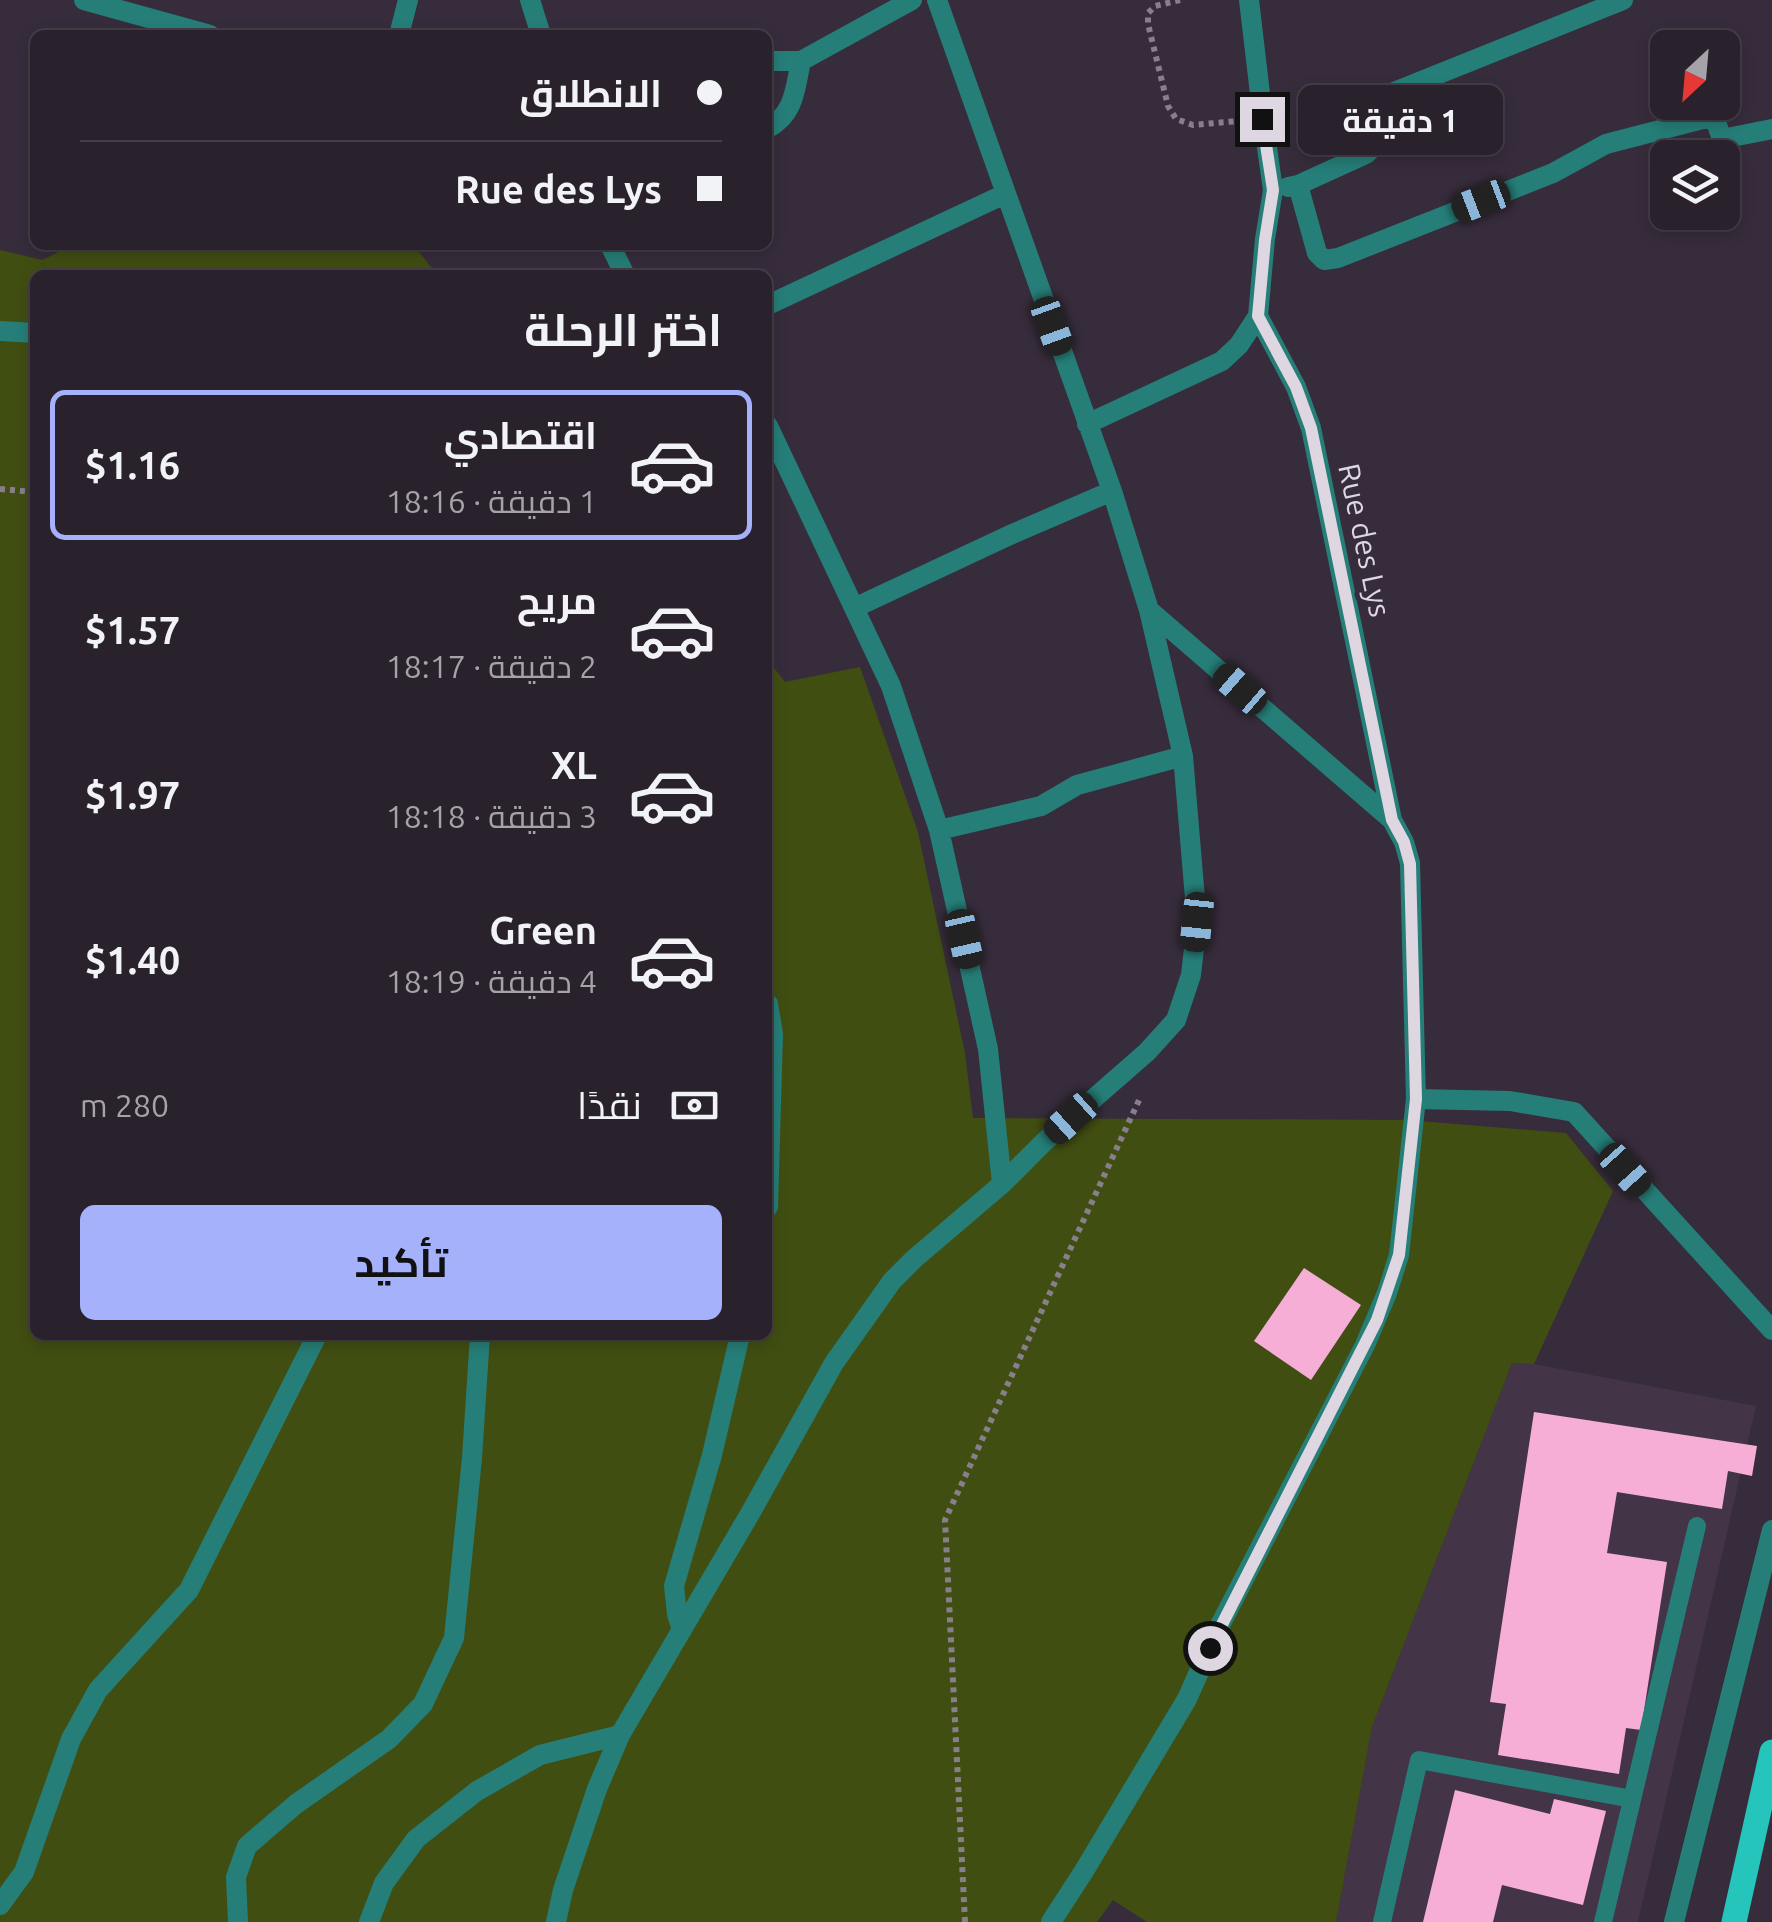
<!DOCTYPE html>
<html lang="ar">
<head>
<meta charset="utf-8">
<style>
	body { margin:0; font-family:Ubuntu,Cairo,sans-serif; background:#312934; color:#f1f3f6; direction:rtl; height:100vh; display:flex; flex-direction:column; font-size:38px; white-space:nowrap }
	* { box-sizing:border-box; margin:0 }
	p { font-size:32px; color:#a5a3a9 }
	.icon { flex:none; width:55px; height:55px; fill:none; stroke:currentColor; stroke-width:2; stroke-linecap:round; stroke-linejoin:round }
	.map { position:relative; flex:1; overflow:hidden; direction:ltr }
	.panel { position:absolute; left:30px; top:270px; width:742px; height:1070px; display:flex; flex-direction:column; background:#29212c; border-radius:15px; box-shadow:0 5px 15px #0003,0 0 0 2px #453e48; direction:rtl }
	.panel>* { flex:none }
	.hud { position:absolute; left:30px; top:30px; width:742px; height:220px; border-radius:15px; box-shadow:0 5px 15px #0003,0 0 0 2px #453e48; direction:rtl; display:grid; align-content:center; height:220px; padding:0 50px; background:#29212c }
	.needle { width:65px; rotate:206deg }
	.controls { position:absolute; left:1650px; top:30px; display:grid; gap:20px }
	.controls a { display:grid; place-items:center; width:90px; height:90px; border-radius:15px; background:#29212c; box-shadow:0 5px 15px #0003,0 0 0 2px #453e48; font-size:50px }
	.end { position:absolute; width:45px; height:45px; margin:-22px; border:12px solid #ded6e0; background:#111; box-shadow:0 0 0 5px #111 }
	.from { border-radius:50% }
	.bubble { position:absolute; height:70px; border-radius:15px; background:#29212c; box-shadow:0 5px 15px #0003,0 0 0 2px #453e48; font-size:32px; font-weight:700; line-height:70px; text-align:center; direction:rtl }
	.car { position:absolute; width:30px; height:60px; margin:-30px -15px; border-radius:12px; box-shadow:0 0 8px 2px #0007; background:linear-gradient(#222 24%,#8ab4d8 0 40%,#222 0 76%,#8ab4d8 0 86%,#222 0) }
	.hud b { display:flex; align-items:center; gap:35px; height:95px; font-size:38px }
	.hud b+b { border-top:2px solid #453e48 }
	.hud i { width:25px; height:25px; background:#f1f3f6 }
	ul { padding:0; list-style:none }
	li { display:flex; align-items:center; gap:30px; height:150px; margin:0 20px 15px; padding:0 30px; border:5px solid transparent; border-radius:15px }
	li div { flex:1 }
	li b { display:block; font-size:38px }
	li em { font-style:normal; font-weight:700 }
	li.active { border-color:#a6b1fc }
	li>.icon { width:90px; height:90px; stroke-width:1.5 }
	h2 { padding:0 50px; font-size:45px; line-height:120px }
	.pay { display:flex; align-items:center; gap:25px; height:110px; padding:0 50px; font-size:38px }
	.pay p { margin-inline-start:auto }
	.action { display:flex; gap:20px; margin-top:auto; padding:20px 50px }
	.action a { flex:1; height:115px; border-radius:15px; background:#a6b1fc; color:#111; font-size:40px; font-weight:700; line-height:115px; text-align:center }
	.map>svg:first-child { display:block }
</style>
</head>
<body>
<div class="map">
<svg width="1772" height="1922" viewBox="0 0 1772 1922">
	<rect width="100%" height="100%" fill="#372c3b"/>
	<path fill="#433448" d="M1512,1363L1534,1364L1756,1406L1638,1922H1336L1372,1727Z"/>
	<path fill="#414e12" d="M73,245H414L437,275H35V1335H768V660L785,682L860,667L918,832L965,1053L973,1118L1407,1120L1566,1133L1613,1191L1534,1364L1512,1363L1372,1727L1336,1922H1147L1113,1900L1097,1922H0V250L42,260Z"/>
	<path fill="#f6aed6" d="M1304,1268L1361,1305L1311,1380L1254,1341Z
		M1534,1412L1757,1446L1752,1476L1728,1471L1722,1509L1617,1492L1607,1553L1667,1562L1641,1730L1626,1728L1619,1774L1498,1755L1506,1704L1490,1702Z
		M1455,1790L1550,1814L1554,1799L1606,1811L1583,1905L1502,1885L1493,1922H1423Z"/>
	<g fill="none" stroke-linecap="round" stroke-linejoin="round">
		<path stroke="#897f8c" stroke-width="6" stroke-dasharray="5 5" stroke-linecap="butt" d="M1180,0L1155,6L1148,13V24L1168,106L1176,119L1193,125L1238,121
			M0,489L35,492
			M965,1922L945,1520L1140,1098"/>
		<path stroke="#267e78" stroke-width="18" d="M1382,1922L1419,1760L1632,1799
			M1603,1922L1697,1526"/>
		<path stroke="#267e78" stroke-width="20" d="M84,0L210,35
			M530,0L541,35
			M399,35L408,0
			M768,61H801
			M768,128C795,114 795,88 801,61L912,0
			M1298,185L1317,253L1324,260L1338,258L1553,173L1606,144L1714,116L1722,139L1772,129
			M1288,187L1298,185L1366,154C1385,139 1377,110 1394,92L1623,0
			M610,245L625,275
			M768,305L1005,194
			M0,331L35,333
			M1087,424L1222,361L1239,345L1258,316
			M768,426L891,686L939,830L988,1049L1002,1184
			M854,608L1010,535L1112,491
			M1149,610L1392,820
			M939,830L1041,806L1077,785L1183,756
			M768,1004L773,1034L768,1207
			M1416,1099L1510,1101L1574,1112L1772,1330
			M682,1630L677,1614L674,1586L712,1455L740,1335
			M0,1905L24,1872L71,1739L98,1690L189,1590L317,1335
			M238,1922L236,1877L247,1846L296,1804L389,1739L423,1704L454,1638L472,1458L480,1335
			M369,1922L384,1883L416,1839L477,1791L540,1755L620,1735
			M556,1922L563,1890L597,1789L620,1735L751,1512L834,1363L892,1281L914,1259L1002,1184L1044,1142L1147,1052L1176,1020L1191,975L1197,922L1183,756L1149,610L1112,491L937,0
			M1051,1922L1084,1871L1187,1699L1218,1629L1365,1345L1387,1293L1399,1255L1416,1099L1410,863L1404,842L1392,820L1311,428L1296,387L1258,316L1265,239L1273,190L1263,119L1249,0
			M1674,1922L1772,1530"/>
		<path stroke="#25c5bb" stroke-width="25" d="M1734,1922L1772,1752"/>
	</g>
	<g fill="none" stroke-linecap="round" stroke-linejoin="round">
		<path stroke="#ded6e0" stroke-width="12" d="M1210,1648L1377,1320L1399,1255L1416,1099L1410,864L1404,842L1392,820L1311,428L1296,387L1258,316L1265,240L1273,190L1262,119"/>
	</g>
	<g text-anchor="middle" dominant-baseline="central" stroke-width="10" stroke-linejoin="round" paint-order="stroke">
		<g font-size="30" fill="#ded6e0" stroke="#372c3b">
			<text transform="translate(1365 540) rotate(78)">Rue des Lys</text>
		</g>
	</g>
</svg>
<div class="controls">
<a><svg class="needle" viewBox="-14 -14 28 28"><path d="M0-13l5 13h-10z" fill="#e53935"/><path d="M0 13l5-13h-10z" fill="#a5a3a9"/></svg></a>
<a><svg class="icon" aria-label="layers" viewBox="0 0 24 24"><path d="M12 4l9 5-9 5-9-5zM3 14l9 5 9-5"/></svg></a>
</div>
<i class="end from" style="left:1210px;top:1648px"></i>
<i class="end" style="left:1262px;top:119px"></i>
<div class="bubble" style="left:1298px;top:85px;width:205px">1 دقيقة</div>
<i class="car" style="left:1481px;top:201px;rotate:249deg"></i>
<i class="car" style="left:1052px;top:326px;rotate:160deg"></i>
<i class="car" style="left:1240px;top:689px;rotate:311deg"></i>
<i class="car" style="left:1197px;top:922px;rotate:186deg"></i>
<i class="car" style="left:964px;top:939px;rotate:167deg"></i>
<i class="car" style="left:1071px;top:1118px;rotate:228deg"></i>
<i class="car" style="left:1625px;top:1170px;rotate:138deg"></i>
<div class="hud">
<b><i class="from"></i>الانطلاق</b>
<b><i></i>Rue des Lys</b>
</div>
<section class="panel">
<h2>اختر الرحلة</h2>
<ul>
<li class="active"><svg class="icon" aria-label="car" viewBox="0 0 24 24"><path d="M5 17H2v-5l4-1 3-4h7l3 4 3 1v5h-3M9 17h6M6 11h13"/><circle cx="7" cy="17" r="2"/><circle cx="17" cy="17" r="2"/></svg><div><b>اقتصادي</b><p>1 دقيقة · 18:16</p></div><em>$1.16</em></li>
<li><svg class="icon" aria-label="car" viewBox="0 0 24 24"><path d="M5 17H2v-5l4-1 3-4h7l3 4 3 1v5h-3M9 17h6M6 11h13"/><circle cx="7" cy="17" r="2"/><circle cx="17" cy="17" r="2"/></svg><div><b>مريح</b><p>2 دقيقة · 18:17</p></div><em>$1.57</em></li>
<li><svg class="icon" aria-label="car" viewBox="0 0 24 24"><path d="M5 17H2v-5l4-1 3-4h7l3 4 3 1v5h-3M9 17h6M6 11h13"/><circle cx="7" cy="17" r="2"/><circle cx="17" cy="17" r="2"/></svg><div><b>XL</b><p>3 دقيقة · 18:18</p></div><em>$1.97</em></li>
<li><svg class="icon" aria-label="car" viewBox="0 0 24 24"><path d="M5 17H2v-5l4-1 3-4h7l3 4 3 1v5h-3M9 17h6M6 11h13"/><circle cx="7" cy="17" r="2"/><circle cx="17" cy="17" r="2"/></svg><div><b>Green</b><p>4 دقيقة · 18:19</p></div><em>$1.40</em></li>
</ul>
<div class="pay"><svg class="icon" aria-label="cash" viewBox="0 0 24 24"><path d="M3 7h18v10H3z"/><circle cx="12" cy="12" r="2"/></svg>نقدًا<p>280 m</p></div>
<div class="action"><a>تأكيد</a></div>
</section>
</div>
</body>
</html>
